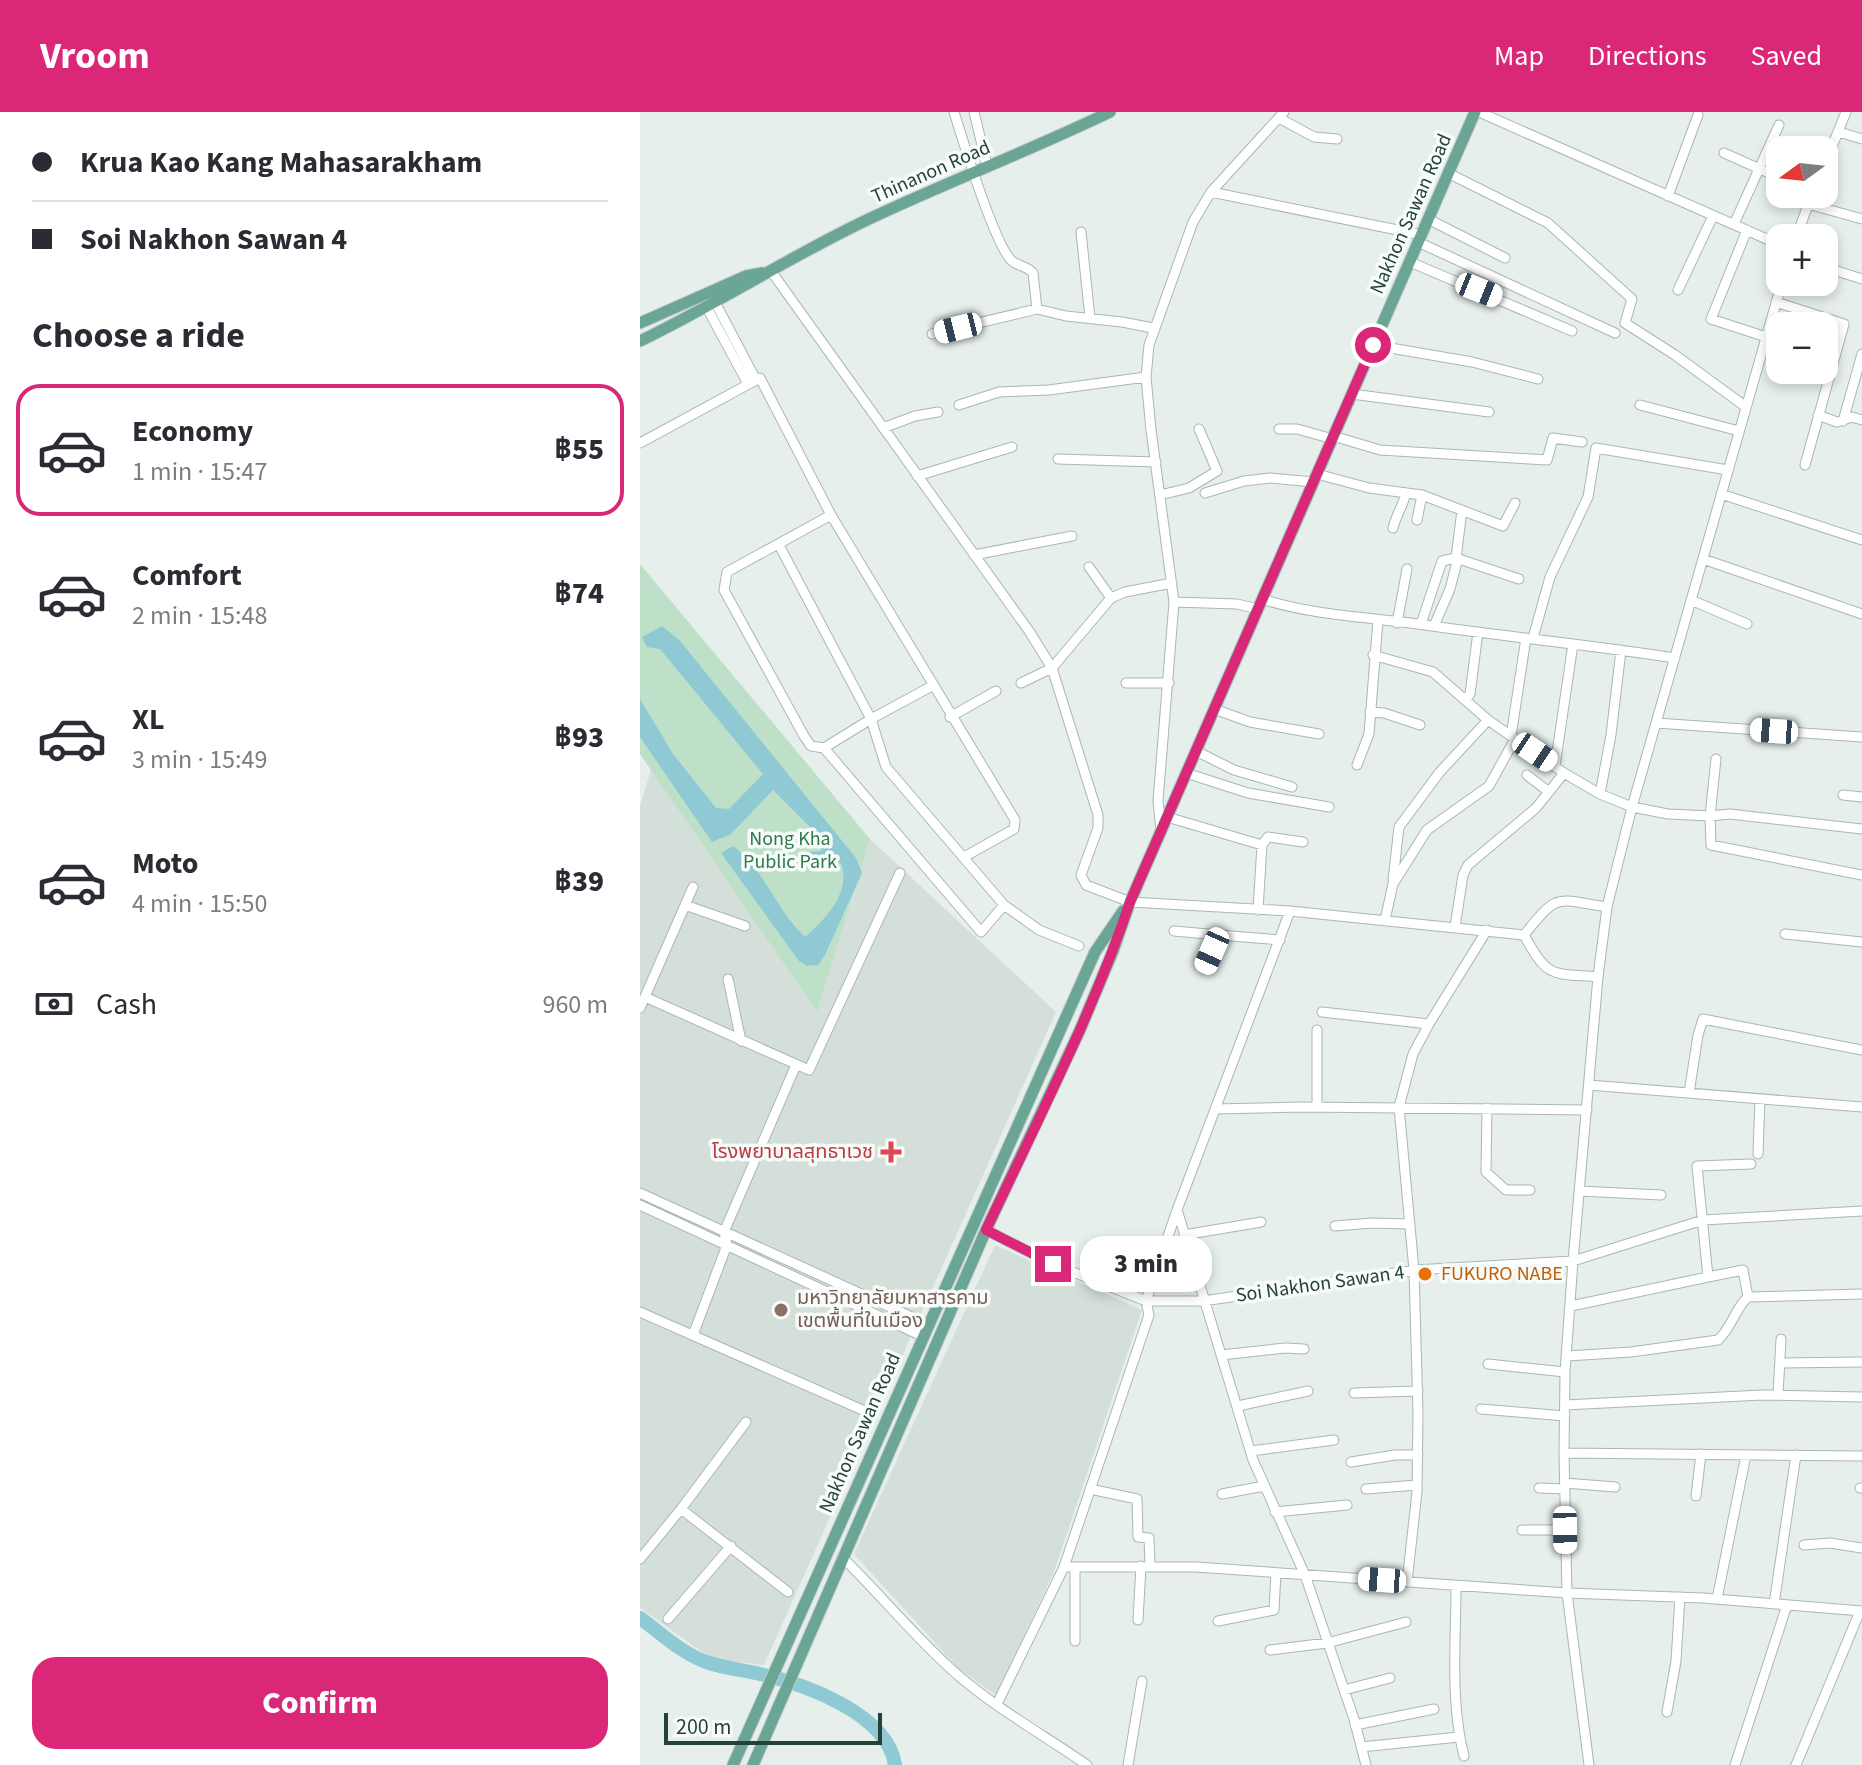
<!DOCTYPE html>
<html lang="en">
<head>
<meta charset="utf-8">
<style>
	body { margin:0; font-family:"Source Sans 3","Noto Sans Thai",sans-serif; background:#f7f7f7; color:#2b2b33; height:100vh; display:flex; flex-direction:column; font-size:30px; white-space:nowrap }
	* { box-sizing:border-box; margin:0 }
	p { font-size:26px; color:#7c7c81 }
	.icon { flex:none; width:44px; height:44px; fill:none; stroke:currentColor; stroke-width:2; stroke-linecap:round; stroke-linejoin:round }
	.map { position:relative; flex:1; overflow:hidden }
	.side { display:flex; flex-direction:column; background:#fff; width:640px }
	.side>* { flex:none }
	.guide { display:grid; align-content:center; height:176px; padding:0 32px; background:#fff }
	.needle { width:52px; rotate:255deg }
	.tools { position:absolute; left:1126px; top:24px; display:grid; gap:16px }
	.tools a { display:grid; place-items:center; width:72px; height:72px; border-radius:16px; background:#fff; box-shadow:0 4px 12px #0003; font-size:40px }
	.scale { position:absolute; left:24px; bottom:20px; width:218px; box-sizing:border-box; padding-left:8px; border:4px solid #24423a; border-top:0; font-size:22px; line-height:28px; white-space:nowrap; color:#24423a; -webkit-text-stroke:6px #f7fbf9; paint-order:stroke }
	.end { position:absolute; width:36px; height:36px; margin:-18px; border:10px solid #db2777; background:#fff; box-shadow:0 0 0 4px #fff }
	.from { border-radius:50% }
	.bubble { position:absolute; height:56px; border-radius:24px; background:#fff; box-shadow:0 4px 12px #0003; font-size:26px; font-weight:800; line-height:56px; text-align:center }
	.car { position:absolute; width:24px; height:48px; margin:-24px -12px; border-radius:10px; box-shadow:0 0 6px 2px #0007; background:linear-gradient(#fff 24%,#345 0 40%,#fff 0 76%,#345 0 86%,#fff 0) }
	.guide b { display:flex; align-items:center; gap:28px; height:76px; font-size:30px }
	.guide b+b { border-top:2px solid #e1e1e2 }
	.guide i { width:20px; height:20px; background:#2b2b33 }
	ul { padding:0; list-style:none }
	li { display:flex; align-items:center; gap:24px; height:132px; margin:0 16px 12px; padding:0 16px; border:4px solid transparent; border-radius:24px }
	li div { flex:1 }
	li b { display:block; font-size:30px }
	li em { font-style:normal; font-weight:800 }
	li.current { border-color:#db2777 }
	li>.icon { width:72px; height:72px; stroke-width:1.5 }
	h2 { padding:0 32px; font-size:36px; line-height:96px }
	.pay { display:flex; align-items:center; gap:20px; height:88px; padding:0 32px; font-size:30px }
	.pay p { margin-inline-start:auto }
	.action { display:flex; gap:16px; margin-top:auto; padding:16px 32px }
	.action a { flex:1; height:92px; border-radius:24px; background:#db2777; color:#fff; font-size:32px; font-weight:800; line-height:92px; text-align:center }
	header { display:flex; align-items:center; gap:48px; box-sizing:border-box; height:112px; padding:0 40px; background:#db2777; color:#fff }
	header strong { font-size:38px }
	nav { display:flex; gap:44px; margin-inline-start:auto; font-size:28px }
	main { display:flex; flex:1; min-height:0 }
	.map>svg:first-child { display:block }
</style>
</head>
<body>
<header>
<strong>Vroom</strong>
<nav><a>Map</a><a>Directions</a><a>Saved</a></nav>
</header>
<main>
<section class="side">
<div class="guide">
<b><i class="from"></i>Krua Kao Kang Mahasarakham</b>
<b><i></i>Soi Nakhon Sawan 4</b>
</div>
<h2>Choose a ride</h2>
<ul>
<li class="current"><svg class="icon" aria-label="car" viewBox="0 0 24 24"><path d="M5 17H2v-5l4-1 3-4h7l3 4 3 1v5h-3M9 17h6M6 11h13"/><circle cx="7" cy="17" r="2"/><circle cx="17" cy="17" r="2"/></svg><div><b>Economy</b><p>1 min · 15:47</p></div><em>฿55</em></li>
<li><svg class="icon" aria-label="car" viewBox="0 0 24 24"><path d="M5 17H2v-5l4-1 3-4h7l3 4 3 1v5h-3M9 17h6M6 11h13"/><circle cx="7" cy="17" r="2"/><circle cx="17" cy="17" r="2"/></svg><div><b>Comfort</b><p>2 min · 15:48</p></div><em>฿74</em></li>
<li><svg class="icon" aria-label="car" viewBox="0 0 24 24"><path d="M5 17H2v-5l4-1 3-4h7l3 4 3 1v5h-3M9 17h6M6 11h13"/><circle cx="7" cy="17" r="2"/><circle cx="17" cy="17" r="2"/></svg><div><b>XL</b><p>3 min · 15:49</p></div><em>฿93</em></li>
<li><svg class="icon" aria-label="car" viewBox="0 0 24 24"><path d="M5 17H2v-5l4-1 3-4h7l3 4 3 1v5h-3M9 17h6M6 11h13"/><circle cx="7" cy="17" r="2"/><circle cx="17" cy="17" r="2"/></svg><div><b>Moto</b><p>4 min · 15:50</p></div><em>฿39</em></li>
</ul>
<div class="pay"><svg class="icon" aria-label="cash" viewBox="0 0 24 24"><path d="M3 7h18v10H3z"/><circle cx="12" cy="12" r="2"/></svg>Cash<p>960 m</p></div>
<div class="action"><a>Confirm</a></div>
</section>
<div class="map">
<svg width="1222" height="1653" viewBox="0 0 1222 1653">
	<rect width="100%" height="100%" fill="#e6efeb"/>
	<path fill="#d4dfda" d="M11,658L177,899L230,727L416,900L124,1553L72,1547L0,1496V694Z
		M355,1133L502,1198L414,1460L356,1583L319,1557L214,1442Z"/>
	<path fill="#bfe0c8" d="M0,452L230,727L177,900L0,642Z"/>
	<path fill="#8ec9d4" d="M22,514L40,529L216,746L222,761L185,843L178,853L167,854L159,849L81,741L93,734C125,758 136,798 165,825C187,806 211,780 201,751L191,747L169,756L165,740L181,739L184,729L133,678L91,722L72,730L0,625V587L33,642L76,696L89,697L123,662L20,537L7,535L2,525Z"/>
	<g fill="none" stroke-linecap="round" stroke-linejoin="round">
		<path stroke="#8ec9d4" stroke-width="14" d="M0,1506C22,1522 40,1540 66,1550C84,1556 102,1558 120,1562C165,1572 248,1602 255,1653"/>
		<defs>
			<path id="minor" d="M314,0C322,26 355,134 372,149C378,154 387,154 393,161L397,197
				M334,0L347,54
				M839,0L1140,133
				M639,6L674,25L697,27
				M1199,20L1222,27
				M1084,41L1140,66
				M1184,54L1206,0
				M808,61L908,111L992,187L985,211L1035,243L1106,295
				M571,80L782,123
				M1028,84L1058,3
				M1168,92L1222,107
				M788,107L865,146
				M1094,112L1139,13
				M1107,118L1071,207L1126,225
				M441,120L450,206
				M1156,126L1172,82
				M778,130L975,221
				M770,150L932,219
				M1184,155L1222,167
				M131,159L389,519L412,556L458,703V716L441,763L446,773L490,790L650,799L884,823
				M1038,178L1073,104
				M1136,190L1204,212L1165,353
				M76,192L116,268
				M67,196L108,272
				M292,222L397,197L426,204L482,210L513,216
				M733,233L832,250L898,267
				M712,282L849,300
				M319,293L359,280L409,278L506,265
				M1000,293L1099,319
				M1178,303L1197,310L1212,305L1222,308
				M1203,309L1222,242
				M243,316L275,304L298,300
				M639,317H657L693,327
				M693,324L740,338L907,348L913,326L942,330
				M0,331L120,266L191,403L375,708L374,717L324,745
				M418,347L516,350
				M677,362L729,376L782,383L863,414L875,391
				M277,364L372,335
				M565,381L604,369L630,366L673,370
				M1081,382L1222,428
				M520,383L549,376L577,359L559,317
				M191,403L87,460L84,478L164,624L171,634L184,636L231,607L292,574
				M777,408L782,383
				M753,416C756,403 763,394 766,381
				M139,433L231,607L246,655L364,793L399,818L439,834
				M334,443L432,424
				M816,446L879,467
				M1063,447L1222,502
				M449,455L471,486
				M622,487C675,504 731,505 785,513C868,525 952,533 1035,546
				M1051,488L1107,512
				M534,490L597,492L618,497
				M757,511L767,457
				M781,512L802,449L816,446L822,398
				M794,514L810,477L818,446
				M893,526L910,465L948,385L956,336L1088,358
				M733,543L793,560L848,608L924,661L960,682L992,695L1028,702L1070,704L1090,702L1222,717
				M381,571L412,556L471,486L485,480L532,471
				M486,571H529
				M825,588L830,582L838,520
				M574,597L610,610L679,622
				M730,600L744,601L780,613
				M310,605L356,579
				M1016,611L1222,625
				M871,624L886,526
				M184,636L341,820L364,793
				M556,639L594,658L652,675
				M1076,647L1070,704L1071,733L1222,763
				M717,653L729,622L738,508
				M915,654L933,532
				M546,661L608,681L689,695
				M887,663L909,680
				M960,682L971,623L981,538
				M1203,683L1222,685
				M527,705L622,733L628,725L663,730
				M521,719L518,689L534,490L511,318L506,265L509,233L553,110L571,80L644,0
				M753,768L759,715L799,661L848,608
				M45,793L105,814
				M618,798L622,733
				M650,799L537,1098L506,1189L509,1203L424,1455H556L927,1481L1063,1486L1222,1499
				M745,808L753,772L787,718L849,674L875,627
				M815,815L823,763L828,753L896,696L924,661
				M534,819L579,823
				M1145,822L1222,830
				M565,855L579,823L640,828
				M958,865C911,861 908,867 884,823C919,780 914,787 967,795
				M88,867L101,929
				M5,885L169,958L260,761
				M0,896L53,775
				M682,900L789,912
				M677,918V995
				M949,973L1222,995
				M1049,981L1058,923L1063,907L1222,938
				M847,996L846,1060L866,1078H890
				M575,997L661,995L947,998
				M1118,1042L1120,987
				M939,1079L1021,1083
				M0,1081L287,1212
				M0,1093L282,1224
				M538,1101L613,1348L665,1463L714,1607L726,1653
				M695,1114L732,1111L770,1112
				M346,1118L413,1152L506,1189H563L774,1158L933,1149L1063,1108L1222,1099
				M544,1123L621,1110
				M1068,1165L1103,1158L1108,1185L1222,1182
				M931,1194L1068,1165L1057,1054L1111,1052
				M0,1200L227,1300
				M53,1223L87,1133L84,1120L156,953
				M581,1243L645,1236L664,1237
				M927,1244L991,1240L1078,1228C1092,1216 1095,1196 1108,1185
				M1141,1251L1222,1250
				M848,1252L925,1260
				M714,1281L778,1279
				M1138,1283L1141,1227
				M925,1293L1122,1283L1222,1285
				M598,1294L668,1279
				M841,1297L925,1304
				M611,1339L694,1328
				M924,1341L1222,1344
				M711,1350L755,1343H778
				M925,1371L975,1375
				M899,1376L925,1377
				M1220,1376H1222
				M450,1377L497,1387L498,1425L509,1426L510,1454
				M726,1377L777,1373
				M582,1382L624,1374
				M1056,1384L1061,1342
				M41,1397L106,1310
				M635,1400L707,1393
				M882,1418H925
				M1164,1433L1190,1431L1222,1436
				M202,1445C242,1484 279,1530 320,1565C359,1598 405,1624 447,1653
				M0,1447L41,1397L148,1480
				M767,1470L777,1380L778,1300L774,1158L759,995L773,942L789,912L847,818
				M816,1474C816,1530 810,1590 824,1644
				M1077,1487L1106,1343
				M1134,1492L1156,1343
				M28,1507L91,1434
				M498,1508L501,1454
				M578,1509L634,1498L636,1461
				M435,1529V1456
				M630,1538L687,1531L766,1510
				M704,1578L750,1566
				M357,1592L424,1455
				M1027,1600L1036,1549L1040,1485
				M715,1613L794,1597
				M721,1635L819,1625
				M488,1653L502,1569
				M949,1653L927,1481L924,1341L925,1260L933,1149L958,865L967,795L992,695L1142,170
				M1095,1653L1147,1493
				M1156,1653L1220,1499"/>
			<path id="major" d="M0,211L106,164L122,161
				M0,229C79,191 152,143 231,106C310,69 391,38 470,0
				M93,1653L455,840L483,799
				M113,1653L346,1118L440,918L473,839L490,790L835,0"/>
		</defs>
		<use href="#minor" stroke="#a8b8b2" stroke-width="11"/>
		<use href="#major" stroke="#c2cac8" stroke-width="13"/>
		<use href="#minor" stroke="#fff" stroke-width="9"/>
		<use href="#major" stroke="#6aa596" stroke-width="11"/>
	</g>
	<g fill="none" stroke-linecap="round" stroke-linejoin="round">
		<path stroke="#db2777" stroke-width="10" d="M413,1152L346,1118C397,1010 452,903 490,790L733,233"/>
	</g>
	<path fill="#e0444e" stroke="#f7fbf9" stroke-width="3" d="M247 1028h8v8h8v8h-8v8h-8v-8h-8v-8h8z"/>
	<circle fill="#e8710a" stroke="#f7fbf9" stroke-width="3" cx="785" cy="1162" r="8"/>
	<circle fill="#8d6e63" stroke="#f7fbf9" stroke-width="3" cx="141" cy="1198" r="8"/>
	<g text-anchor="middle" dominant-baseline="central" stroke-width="7" stroke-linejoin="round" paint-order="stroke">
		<g font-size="20" fill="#24423a" stroke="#f7fbf9">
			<text transform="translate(291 60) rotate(-24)">Thinanon Road</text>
			<text transform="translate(771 102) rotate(-66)">Nakhon Sawan Road</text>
			<text transform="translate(680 1172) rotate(-8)">Soi Nakhon Sawan 4</text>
			<text transform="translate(220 1321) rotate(-66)">Nakhon Sawan Road</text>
		</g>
		<g font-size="20" fill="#2d7a4b" stroke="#f7fbf9">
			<text x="150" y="727">Nong Kha<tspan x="150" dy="23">Public Park</tspan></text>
		</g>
		<g font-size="20" fill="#be3a42" stroke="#f7fbf9" text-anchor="end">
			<text x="233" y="1040">โรงพยาบาลสุทธาเวช</text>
		</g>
		<g font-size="20" fill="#c56008" stroke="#f7fbf9" text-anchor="start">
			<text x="801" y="1162">FUKURO NABE</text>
		</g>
		<g font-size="20" fill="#785e54" stroke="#f7fbf9" text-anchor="start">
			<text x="157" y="1186">มหาวิทยาลัยมหาสารคาม<tspan x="157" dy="23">เขตพื้นที่ในเมือง</tspan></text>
		</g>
	</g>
</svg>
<div class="tools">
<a><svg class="needle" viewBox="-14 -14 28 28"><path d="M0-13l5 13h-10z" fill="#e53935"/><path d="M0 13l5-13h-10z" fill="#7c7c81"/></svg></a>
<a>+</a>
<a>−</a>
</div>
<div class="scale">200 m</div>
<i class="end from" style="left:733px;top:233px"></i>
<i class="end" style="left:413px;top:1152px"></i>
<div class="bubble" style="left:440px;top:1124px;width:132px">3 min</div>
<i class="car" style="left:839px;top:178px;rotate:112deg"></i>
<i class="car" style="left:318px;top:216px;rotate:256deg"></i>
<i class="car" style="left:1134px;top:619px;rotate:274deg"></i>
<i class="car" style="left:895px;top:640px;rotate:124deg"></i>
<i class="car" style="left:572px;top:839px;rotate:204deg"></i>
<i class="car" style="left:925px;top:1418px;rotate:179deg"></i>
<i class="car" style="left:742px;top:1468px;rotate:274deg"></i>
</div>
</main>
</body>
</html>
